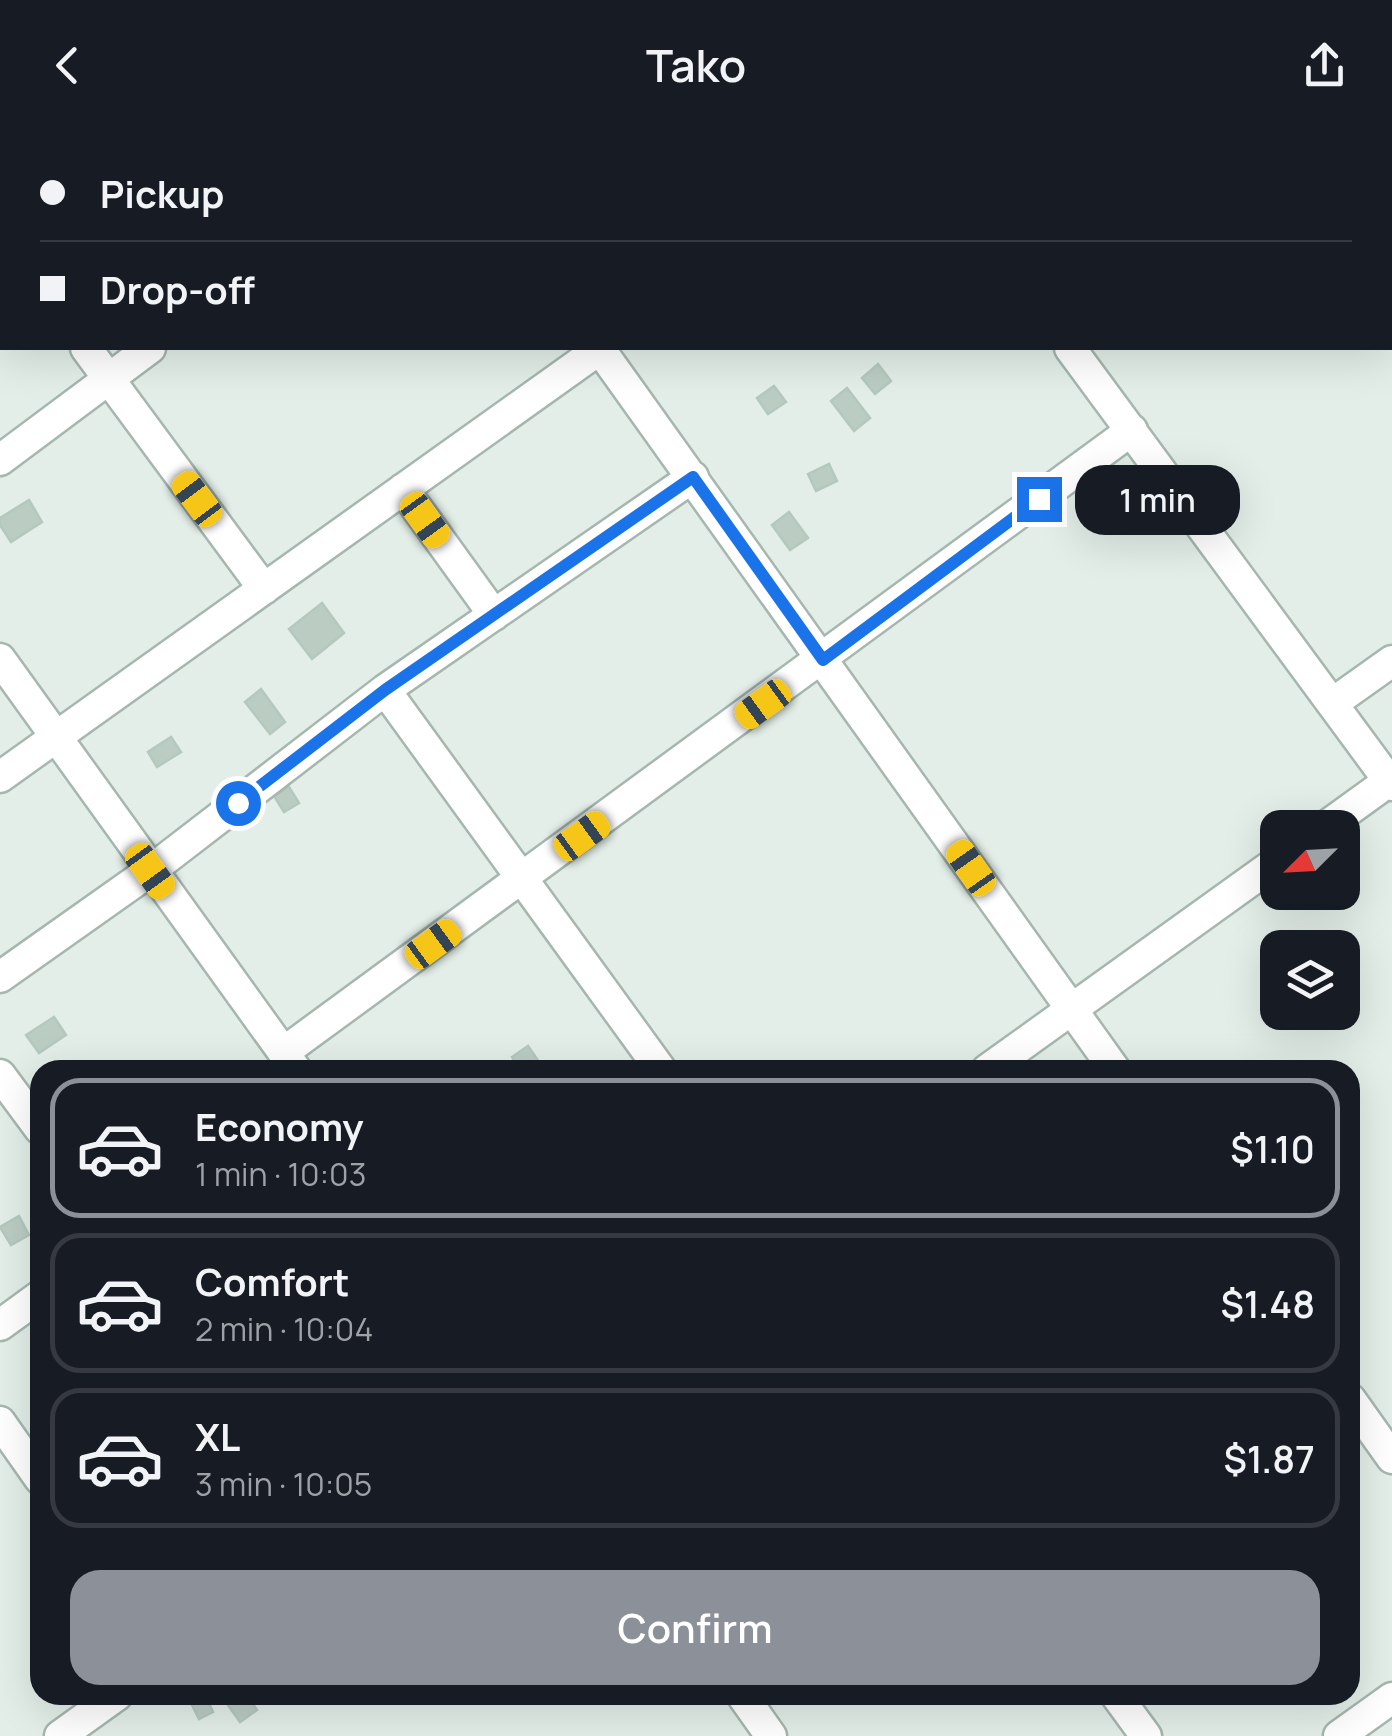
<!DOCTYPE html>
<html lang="en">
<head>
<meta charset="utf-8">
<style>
	body { margin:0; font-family:Manrope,sans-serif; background:#20242c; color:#f1f3f6; height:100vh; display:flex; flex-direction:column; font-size:38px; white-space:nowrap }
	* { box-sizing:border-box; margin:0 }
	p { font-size:32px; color:#9ea1a6 }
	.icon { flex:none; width:55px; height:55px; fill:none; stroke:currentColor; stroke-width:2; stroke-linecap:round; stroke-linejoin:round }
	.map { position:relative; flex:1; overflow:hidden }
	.side { position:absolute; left:30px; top:930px; width:1330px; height:645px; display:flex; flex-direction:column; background:#171b24; border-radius:30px; box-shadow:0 10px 40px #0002 }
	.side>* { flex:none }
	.hud { position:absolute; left:0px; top:0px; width:1392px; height:220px; box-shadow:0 10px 40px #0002; display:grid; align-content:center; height:220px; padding:0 40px; background:#171b24 }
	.needle { width:65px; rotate:246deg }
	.tools { position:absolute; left:1260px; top:680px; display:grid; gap:20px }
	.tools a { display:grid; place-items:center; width:100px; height:100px; border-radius:20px; background:#171b24; box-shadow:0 10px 40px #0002; font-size:50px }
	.end { position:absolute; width:45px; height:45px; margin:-22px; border:12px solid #1a73e8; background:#fff; box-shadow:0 0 0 5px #fff }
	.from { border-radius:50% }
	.bubble { position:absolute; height:70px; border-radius:30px; background:#171b24; box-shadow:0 10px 40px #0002; font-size:32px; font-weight:600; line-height:70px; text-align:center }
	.car { position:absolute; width:30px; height:60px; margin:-30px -15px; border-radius:12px; box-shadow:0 0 8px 2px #0007; background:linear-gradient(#f5c518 24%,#345 0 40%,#f5c518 0 76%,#345 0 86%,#f5c518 0) }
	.hud b { display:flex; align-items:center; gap:35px; height:95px; font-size:38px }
	.hud b+b { border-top:2px solid #363941 }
	.hud i { width:25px; height:25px; background:#f1f3f6 }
	ul { padding:18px 0 0; list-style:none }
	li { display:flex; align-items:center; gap:30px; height:140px; margin:0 20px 15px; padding:0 20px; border:5px solid #363941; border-radius:30px }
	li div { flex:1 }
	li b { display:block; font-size:38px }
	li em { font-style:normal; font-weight:600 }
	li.current { border-color:#8c9099 }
	li>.icon { width:90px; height:90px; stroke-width:1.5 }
	.button { display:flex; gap:20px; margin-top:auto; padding:20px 40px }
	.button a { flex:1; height:115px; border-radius:30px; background:#8c9099; color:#fff; font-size:40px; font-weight:600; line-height:115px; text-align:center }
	header { display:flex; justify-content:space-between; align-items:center; height:130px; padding:0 40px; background:#171b24; font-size:45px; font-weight:600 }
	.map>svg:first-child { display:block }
</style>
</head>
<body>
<header><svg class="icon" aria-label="back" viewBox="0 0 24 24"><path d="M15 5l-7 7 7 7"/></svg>Tako<svg class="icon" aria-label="share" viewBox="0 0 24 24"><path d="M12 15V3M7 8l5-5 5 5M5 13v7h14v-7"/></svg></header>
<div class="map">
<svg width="1392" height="1606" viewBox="0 0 1392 1606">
	<rect width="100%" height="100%" fill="#e3eee8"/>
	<path fill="#bbccc3" stroke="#b4c8be" stroke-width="2.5" d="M878,234L891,251L875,264L862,248Z
		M774,256L786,272L768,284L757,268Z
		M847,258L870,288L854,301L831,271Z
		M829,334L837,351L816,361L808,344Z
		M29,370L42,392L11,412L0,395V388Z
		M789,382L808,408L790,420L772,395Z
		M322,473L344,503L312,529L289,499Z
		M261,559L285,592L270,604L245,572Z
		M171,607L181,622L157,637L148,622Z
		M289,657L299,673L284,682L274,666Z
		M54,887L66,905L39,923L26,905Z
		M528,916L541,935L533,940H521L512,927Z
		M19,1086L29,1105L11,1115L0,1097Z
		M196,1565H205L213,1582L199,1589L189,1569Z
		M233,1565H247L257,1580L240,1592L225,1571Z"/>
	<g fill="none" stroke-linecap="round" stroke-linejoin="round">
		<defs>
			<path id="minor" d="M56,2L59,0
				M430,2L433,0
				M901,2L904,0
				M0,44L2,42
				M0,100L2,103
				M86,218L264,459
				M599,218L1115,940
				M1070,218L1392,655
				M0,330L150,218
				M403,359L494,485
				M0,529L296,940
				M385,560L661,940
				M1333,573L1392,531
				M0,647L601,218
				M1324,698L1389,651
				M0,847L150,741L385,560L693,347
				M284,922L1132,300
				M987,940L1278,731
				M0,945L40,999
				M0,1195L40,1166
				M1350,1269L1392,1328
				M0,1292L40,1349
				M742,1565L771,1606
				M1116,1565L1146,1606
				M60,1606L117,1565
				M1339,1606L1392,1568"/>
		</defs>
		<use href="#minor" stroke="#a5b7af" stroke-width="35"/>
		<use href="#minor" stroke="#fff" stroke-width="30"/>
	</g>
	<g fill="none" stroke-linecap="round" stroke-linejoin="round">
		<path stroke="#1a73e8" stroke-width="12" d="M238,673L385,560L693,347L823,530L1039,369"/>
	</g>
</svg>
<div class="tools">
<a><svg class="needle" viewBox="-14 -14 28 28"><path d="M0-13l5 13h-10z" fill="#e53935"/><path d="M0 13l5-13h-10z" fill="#9ea1a6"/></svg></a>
<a><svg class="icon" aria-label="layers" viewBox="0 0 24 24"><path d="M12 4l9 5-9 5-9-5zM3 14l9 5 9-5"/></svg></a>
</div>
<i class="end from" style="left:238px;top:673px"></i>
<i class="end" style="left:1039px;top:369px"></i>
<div class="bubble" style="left:1075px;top:335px;width:165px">1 min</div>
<i class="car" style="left:197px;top:369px;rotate:323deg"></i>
<i class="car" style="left:425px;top:390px;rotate:144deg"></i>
<i class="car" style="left:763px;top:574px;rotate:234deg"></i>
<i class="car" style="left:582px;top:706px;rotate:54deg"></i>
<i class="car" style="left:971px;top:738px;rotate:325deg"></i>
<i class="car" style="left:150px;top:741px;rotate:144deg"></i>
<i class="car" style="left:433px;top:814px;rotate:54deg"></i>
<div class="hud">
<b><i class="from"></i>Pickup</b>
<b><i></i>Drop-off</b>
</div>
<section class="side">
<ul>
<li class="current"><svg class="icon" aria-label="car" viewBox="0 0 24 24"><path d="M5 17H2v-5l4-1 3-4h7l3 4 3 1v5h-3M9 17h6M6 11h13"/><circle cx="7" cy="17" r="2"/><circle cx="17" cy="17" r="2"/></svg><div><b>Economy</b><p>1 min · 10:03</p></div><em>$1.10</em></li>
<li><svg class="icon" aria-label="car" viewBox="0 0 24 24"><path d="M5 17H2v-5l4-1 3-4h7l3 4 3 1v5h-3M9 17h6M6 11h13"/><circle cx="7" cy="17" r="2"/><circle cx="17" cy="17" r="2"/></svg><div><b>Comfort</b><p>2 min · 10:04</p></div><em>$1.48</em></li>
<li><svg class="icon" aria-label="car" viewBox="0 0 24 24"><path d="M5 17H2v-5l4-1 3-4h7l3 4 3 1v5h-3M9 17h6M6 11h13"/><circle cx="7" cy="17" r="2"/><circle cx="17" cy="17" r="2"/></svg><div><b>XL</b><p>3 min · 10:05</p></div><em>$1.87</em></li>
</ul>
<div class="button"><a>Confirm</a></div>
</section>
</div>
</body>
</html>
